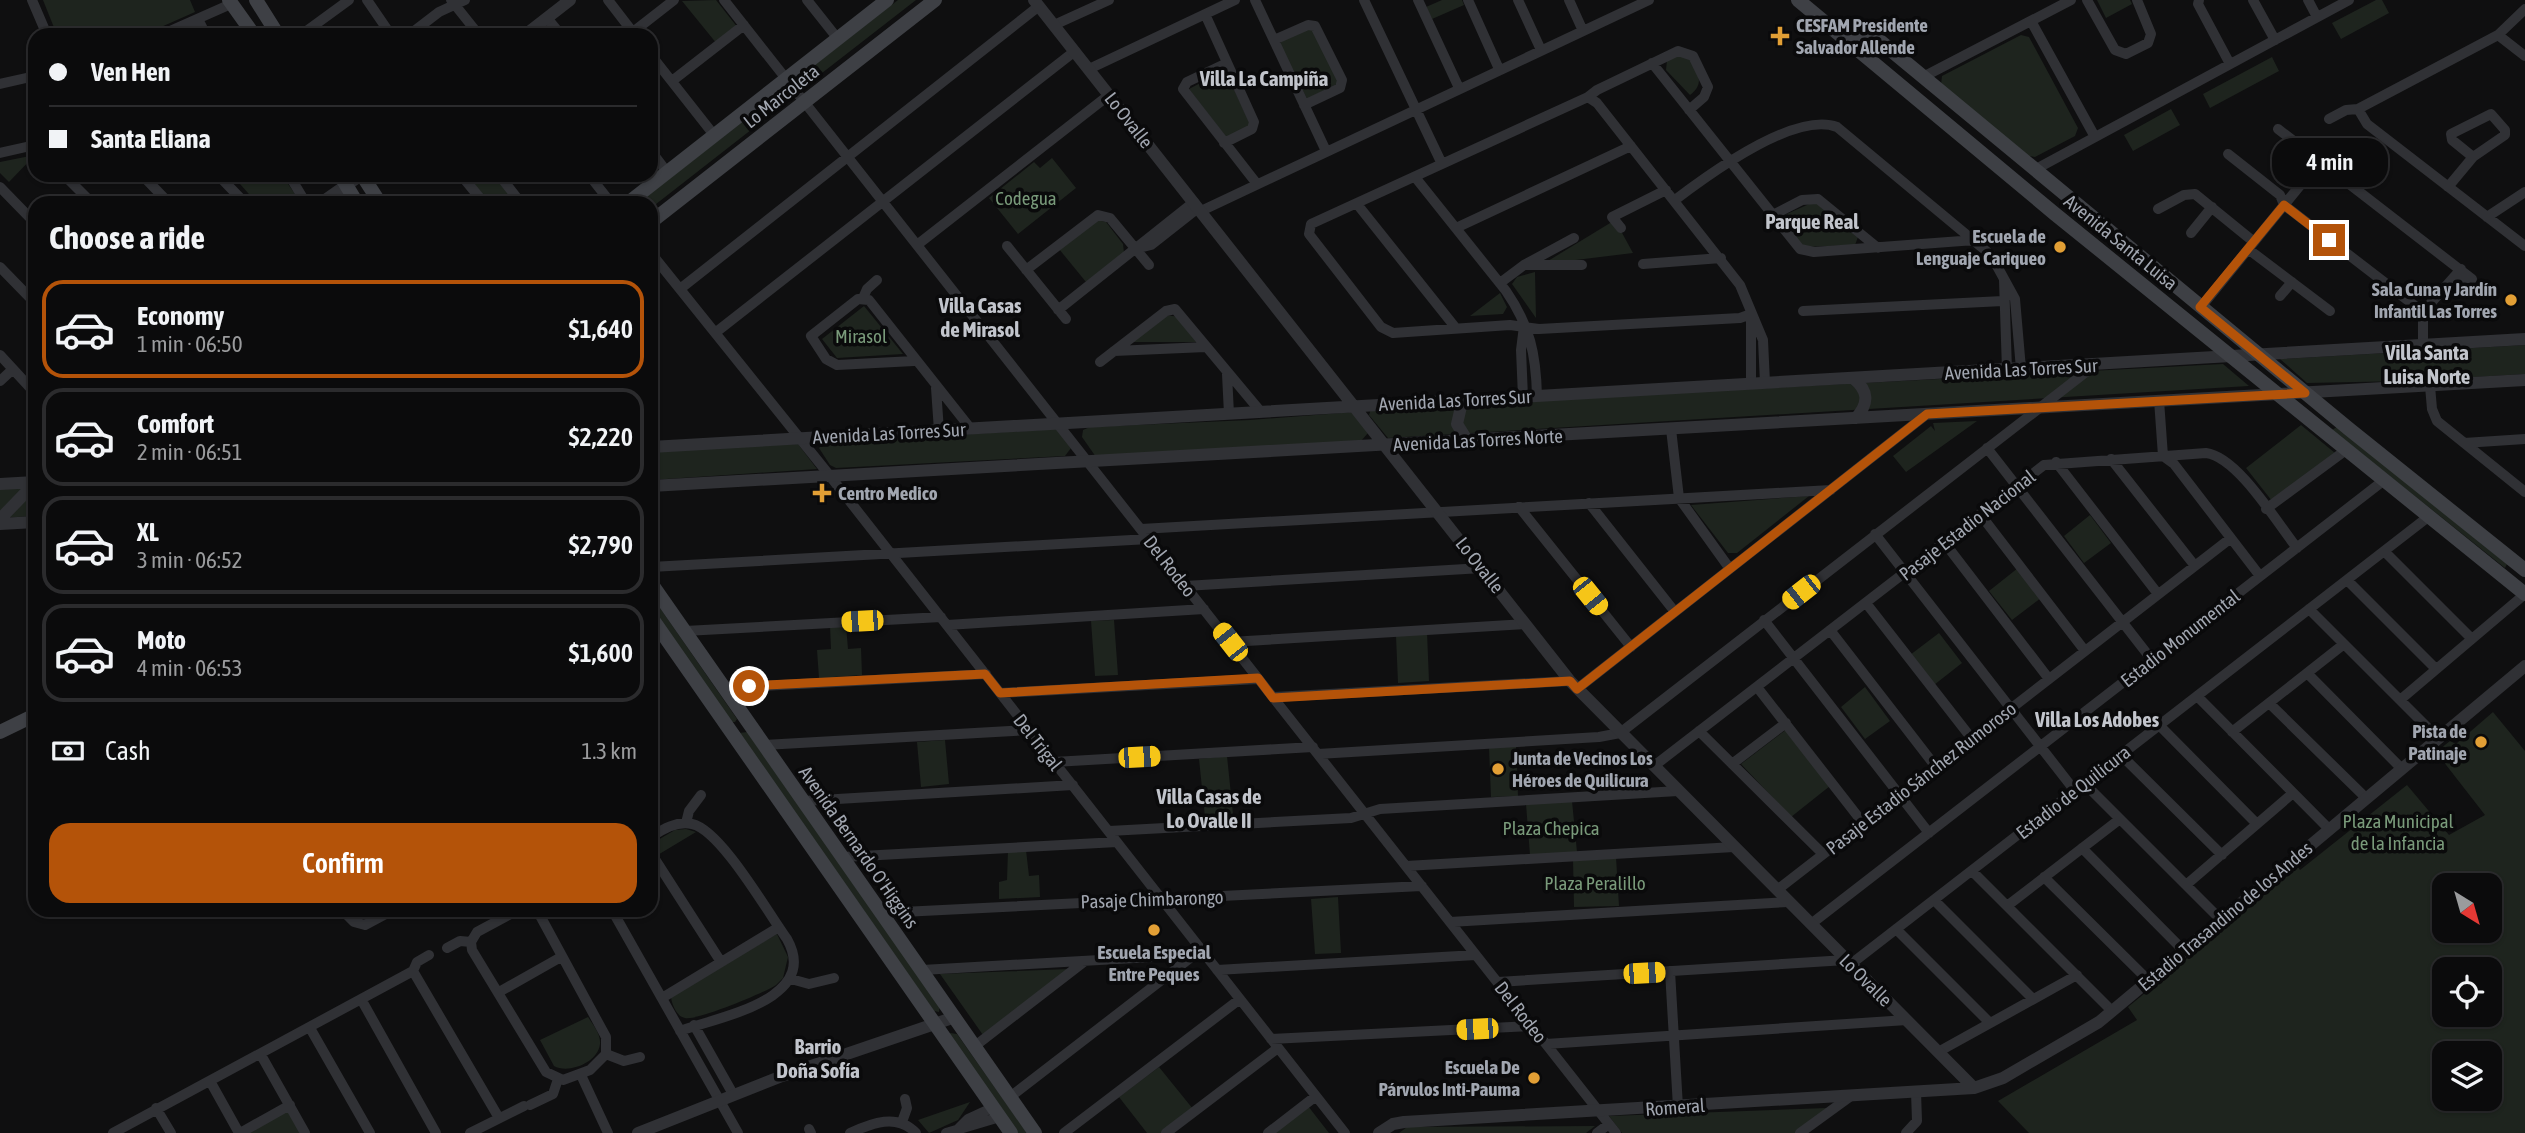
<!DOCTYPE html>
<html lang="en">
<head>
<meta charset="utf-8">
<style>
	body { margin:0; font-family:"Asap Condensed",sans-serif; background:#19191a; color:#f1f3f6; height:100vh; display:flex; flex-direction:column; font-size:26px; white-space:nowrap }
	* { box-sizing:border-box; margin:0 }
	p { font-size:23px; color:#9a9b9d }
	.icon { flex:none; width:38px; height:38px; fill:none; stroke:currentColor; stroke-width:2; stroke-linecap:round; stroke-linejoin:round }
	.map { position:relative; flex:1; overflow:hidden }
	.details { position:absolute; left:28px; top:196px; width:630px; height:721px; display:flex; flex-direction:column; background:#0b0b0c; border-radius:21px; box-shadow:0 2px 5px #0004,0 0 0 2px #2b2b2d }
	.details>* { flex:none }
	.banner { position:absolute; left:28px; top:28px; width:630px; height:154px; border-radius:21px; box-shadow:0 2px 5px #0004,0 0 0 2px #2b2b2d; display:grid; align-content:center; height:154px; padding:0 21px; background:#0b0b0c }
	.needle { width:46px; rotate:143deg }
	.fabs { position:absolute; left:2432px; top:873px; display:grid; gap:14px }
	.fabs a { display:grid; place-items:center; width:70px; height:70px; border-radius:14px; background:#0b0b0c; box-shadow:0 2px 5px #0004,0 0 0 2px #2b2b2d; font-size:35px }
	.end { position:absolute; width:32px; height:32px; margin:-16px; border:9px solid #b45309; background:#fff; box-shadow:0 0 0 4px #fff }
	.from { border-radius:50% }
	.bubble { position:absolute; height:49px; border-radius:21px; background:#0b0b0c; box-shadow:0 2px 5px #0004,0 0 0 2px #2b2b2d; font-size:23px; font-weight:600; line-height:49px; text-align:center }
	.car { position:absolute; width:21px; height:42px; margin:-21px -10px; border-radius:9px; box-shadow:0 0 5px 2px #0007; background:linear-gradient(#f5c518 24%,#345 0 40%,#f5c518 0 76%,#345 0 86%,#f5c518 0) }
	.banner b { display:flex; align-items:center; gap:24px; height:66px; font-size:26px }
	.banner b+b { border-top:2px solid #2b2b2d }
	.banner i { width:18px; height:18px; background:#f1f3f6 }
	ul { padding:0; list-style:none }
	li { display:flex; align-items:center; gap:21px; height:98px; margin:0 14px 10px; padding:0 7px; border:4px solid #2b2b2d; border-radius:21px }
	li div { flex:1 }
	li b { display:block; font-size:26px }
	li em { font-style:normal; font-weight:600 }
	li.active { border-color:#b45309 }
	li>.icon { width:63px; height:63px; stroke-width:1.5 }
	h2 { padding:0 21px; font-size:32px; line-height:84px }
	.pay { display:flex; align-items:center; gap:18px; height:77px; padding:0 21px; font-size:26px }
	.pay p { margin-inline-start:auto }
	.primary-button { display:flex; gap:14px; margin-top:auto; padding:14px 21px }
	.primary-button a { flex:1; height:80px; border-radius:21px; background:#b45309; color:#fff; font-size:28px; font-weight:600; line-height:80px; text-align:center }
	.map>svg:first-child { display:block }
</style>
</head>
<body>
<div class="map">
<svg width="2525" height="1133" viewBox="0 0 2525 1133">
	<rect width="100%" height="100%" fill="#0f0f10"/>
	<path fill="#1e241e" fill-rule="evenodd" d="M43,0H190L195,12L143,35H57Z
		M716,0L738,28L717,44L682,1Z
		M898,0H916L813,80L807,71Z
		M1442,0H1462L1464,5L1432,19L1426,7Z
		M2097,0H2130L2132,4L2106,18Z
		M2376,0H2382L2389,13L2341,39L2332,23Z
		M1312,27L1339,83L1307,99L1280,45L1281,41Z
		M2021,35L2029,37L2078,128L2075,136L2035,157L2029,156L1941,85L1942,76Z
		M1683,54L1690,56C1697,72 1706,83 1690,95L1666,70L1667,60Z
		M2272,57L2279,71L2210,108L2203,94Z
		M1225,70L1251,126L1226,137L1189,89Z
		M781,92L788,101L651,208V203H638Z
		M2171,109L2180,125L2133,151L2124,135Z
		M35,155L9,182L0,173V162Z
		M1052,158L1076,188L1018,234L989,198L1034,162L1040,168Z
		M232,175H282L301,203H257Z
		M467,175H496L519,203H489Z
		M1816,201L1858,237L1855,245L1803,247L1780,217Z
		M1097,220L1106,222L1123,244L1124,253L1086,282L1059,249Z
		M1615,220L1633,253L1543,264Z
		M1535,272L1536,318L1512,284L1517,277Z
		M1500,293L1507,307L1503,314L1470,316Z
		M864,306L903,354L837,358L822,339Z
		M1165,315L1180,317L1200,342H1133Z
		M2525,345V374L2406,381L2307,383L2280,359Z
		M2223,364L2249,386L1388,438L1369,415L1371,409Z
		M1354,412L1368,433L1361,441L1096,457L1082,437L1083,430L1090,427L1250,420Z
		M1977,421L1906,472L1893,456L1931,426L1935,431L1933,423Z
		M2301,425L2335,453L2272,501L2246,468Z
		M2337,427L2507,564L2505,568L2332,430Z
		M1057,429L1071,448L1065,456L836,468L830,465L819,448L824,443Z
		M798,444L817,469L651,480V450Z
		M35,486V516L0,518V488Z
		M1809,496L1737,553H1728L1691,505Z
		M2090,515L2111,543L2084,563L2064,536Z
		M2018,568L2041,598L2012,620L1989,591Z
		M651,595L737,719L735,722H731L651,607Z
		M1114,620L1118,675L1095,676L1091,621Z
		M846,625L848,649L861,648L862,675L819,678L817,650L831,649L830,626Z
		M1427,632L1429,681L1398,683L1396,636Z
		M1939,633L1962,663L1934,685L1910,655Z
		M1865,687L1890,721L1865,739L1841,707Z
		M2493,712L2525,751V1133H2029L1998,1101L2137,1020L2128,1007L2298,867L2300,870L2407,785L2449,835L2485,815L2436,752L2450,741L2456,744ZM2445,886H2490V931H2445ZM2445,970H2490V1015H2445ZM2445,1054H2490V1099H2445Z
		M1787,729L1830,786L1791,817L1741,764Z
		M747,732L940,1005L939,1012L934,1011L739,733Z
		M945,740L949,784L921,787L917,742Z
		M1516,746L1518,796L1491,797L1489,747Z
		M1227,756L1233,814L1205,817L1199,759Z
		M1572,801L1577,852L1530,855L1526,804Z
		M686,829L696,832L651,859V844L675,830Z
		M1008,850H1026L1029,876L1039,875L1040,897L999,899V882L1007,880Z
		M1616,857L1619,906L1574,907L1573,859Z
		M1338,897L1341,953L1315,954L1311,899Z
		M777,934L788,957L783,978L776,985C764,993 697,1021 685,1018C677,1017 671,1003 671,996Z
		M1070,969L983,1035L940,974Z
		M588,1017C593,1025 601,1034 600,1044C598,1063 568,1074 554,1066L540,1040Z
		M950,1033L957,1034L1027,1133H1018L949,1038Z
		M1159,1067L1193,1109L1163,1133H1147L1119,1097Z
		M970,1102L958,1120L929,1133L918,1120Z
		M1308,1106L1329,1133H1275Z
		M1827,1108L1798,1133H1622L1609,1116Z
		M286,1111L291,1113L302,1133H248Z
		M1595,1126L1586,1133H1399L1407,1127Z"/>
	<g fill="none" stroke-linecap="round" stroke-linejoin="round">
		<path stroke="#303135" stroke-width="10" d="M32,0L47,35
			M367,0L391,35
			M451,0L479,35
			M608,0L635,35
			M724,0L1616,1133
			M807,0L838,39
			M1255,0L1326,151
			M1364,0L1442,164
			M1418,0L1459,88
			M1468,0L1499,69
			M1518,0L1541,50
			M1569,0L1583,31
			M2087,0L2115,50L2126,54L2148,43L2151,34L2137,0
			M2199,0L2198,4L2230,64
			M2253,0L2275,40
			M2308,0L2317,17
			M1205,14L1254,122L1252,129L1224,143
			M547,18L561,35
			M198,19L206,35
			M2031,21L2095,137
			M1054,25L1109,0
			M633,32L674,0
			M161,35L231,4
			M301,35L349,0
			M409,35L439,12L465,0
			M2498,35L2525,56
			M1274,40L1308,25L1315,26L1342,80L1340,88L1304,105
			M651,55L714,135
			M1227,63L1187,82L1183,89L1257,184
			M1652,63L1800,249L1814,252L1975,240
			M1089,69L1235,0
			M1923,77L2071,0
			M672,81L744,25
			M0,84L35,76
			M1588,97L1597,103L1740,285L1763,340L1765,383
			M2358,109L2367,124L2525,246
			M1689,110L1704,97L1708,87L1693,56L1678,51L1597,90L1588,97L1311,224L1309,234L1381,327L1393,333L1510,325L1539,329L1740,318L1751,314
			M2329,119L2346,110L2358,109L2498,35L2525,9
			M2278,129L2472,279L2450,282
			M651,151L667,172
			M0,153L35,145
			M2228,154L2280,195L2284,205
			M2034,170L2349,0
			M64,175L92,203
			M142,175L169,203
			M218,175L245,203
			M289,175L306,203
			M461,175L484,203
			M499,175L521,203
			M589,175L611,203
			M1415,177L1506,291C1530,326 1536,354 1537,396
			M0,187L35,223
			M2448,187L2473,157L2505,135V130L2491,114L2451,134L2452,140L2473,157
			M1675,200C1708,175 1795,111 1837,127L1991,255L2015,299L2021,369
			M1357,204L1455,327
			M2284,205L2423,312
			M2158,209L2184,195L2195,194L2254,242
			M1201,211L1649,0
			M1771,216L1802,200L1818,199L1878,248
			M2487,217L2525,192
			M1456,228L1631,146
			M1621,228L1612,217L1666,190
			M2191,233L2212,207
			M917,245L1109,95
			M1007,246L1066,319
			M1135,249L1151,245L1198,208
			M2248,249L2330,311
			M651,253L826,471L1345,1133
			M1643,264L1721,258
			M1527,265H1582
			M0,267L35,303
			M1026,270L1098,215L1110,218L1149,265
			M2004,280L2007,370
			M1500,283L1524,265L1574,238
			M680,289L1039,6
			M2280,296L2292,282
			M863,298L867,289L877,280
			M2201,307L2320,161
			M1058,310L1194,202
			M1803,311L2003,301
			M2423,312L2461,269
			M2423,312V345
			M715,333L1075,51
			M1114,351L1206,347
			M0,355L35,393
			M914,361L837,365L826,359L811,336L858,299L869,300L971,429
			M1100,362L1166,311L1175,309L1261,412
			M1227,374L1229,414
			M0,381L13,369
			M1751,384V314
			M2430,386L2432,409L2437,421L2525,492
			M936,388L939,431
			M1523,397L1521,350L1524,326
			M2159,400L2163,456L2174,464L2260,576
			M1671,429L1679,498L1730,569
			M2464,443L2525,439
			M1987,448L2152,660
			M2111,459L2195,566
			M2056,462L2158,594
			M1589,503L1675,612
			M1519,507L1631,647
			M2266,509L2346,450
			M1980,514L2085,651
			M1141,529L1831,490
			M1875,534L2075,791
			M1944,542L2049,679
			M2384,551L2472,639
			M651,567L1149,539
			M2347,580L2436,669
			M1185,586L1482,568
			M1866,603L1972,739
			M2309,609L2438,738
			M1764,620L1929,833
			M947,625L1204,609
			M1830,630L1936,767
			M685,631L941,617
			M1230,642L1526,624
			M2307,673L2402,769
			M1757,687L1863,823
			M724,688L986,674
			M1577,689L1927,414
			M1000,693L1258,679
			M2197,696L2329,829
			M1274,697L1570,681
			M2400,700L2525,594
			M2269,703L2366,798
			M2159,725L2257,824
			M1699,731L1823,854
			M2232,732L2344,644
			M764,745L1029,730
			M1318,754L1599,737L1620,733L2095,365
			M2121,755L2222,855
			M1054,762L1313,747
			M1732,764L1786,723
			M1654,766L2044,465L2206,453C2238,457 2277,523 2297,548
			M2084,783L2221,920
			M804,801L1073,785
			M686,823L689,811L701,795
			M1109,831L1351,818L1380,809L1678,791
			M651,837C663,829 676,821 692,824C721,830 768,913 787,939C821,1000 718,1017 680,1031
			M2082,848L2184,951
			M651,853L721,962
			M843,857L1117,842
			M1406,866L1734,847
			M1972,871L2112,1011
			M2044,877L2148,980
			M2186,885L2293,793
			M1777,890L2231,538
			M1934,900L2033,999
			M2007,906L2120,819
			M342,910L354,922L365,925L393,910
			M612,910L738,1133
			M882,913L1422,886
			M1450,922L1788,902
			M1811,924L2383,481
			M1896,929L1990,1023
			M471,942L472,950L546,1072L563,1080L590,1070L606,1054V1037L537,910
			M471,942L477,932L518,910
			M447,948L460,941L471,942
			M1851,964L2428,517
			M922,970L1205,954
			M1217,970L1476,955
			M413,971L499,1118
			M413,971L417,962L429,955
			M1670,971L1678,1107
			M791,979L809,984L834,978
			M1498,982L1846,960
			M499,992L561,957
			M662,998L779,927
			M361,999L436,1133
			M694,1025L733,1094
			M310,1028L370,1133
			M1271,1039L1532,1026
			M1546,1044L1907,1020
			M975,1046L1085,961
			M1938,1052L2077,975
			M606,1054L624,1061L640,1057
			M261,1055L305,1133
			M581,1075L608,1133
			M210,1081L239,1133
			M1010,1097L1194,955
			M530,1105L553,1094L558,1079
			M156,1108L171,1133
			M902,1122L907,1108L905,1099
			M959,1128L968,1119L994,1107
			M809,1129L811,1133
			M113,1133L413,971
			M240,1133L290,1105
			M470,1133L524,1106
			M850,1133C872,1123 897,1113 916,1133
			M946,1133L1000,1117
			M1064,1133L1240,999
			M1166,1133L1278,1048
			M1268,1133L1316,1096
			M1597,1133L1609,1124
			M1800,1133L1851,1096
			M1906,1133L1917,1121L1916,1092"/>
		<path stroke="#303135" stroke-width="12" d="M1034,0L1570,681L1974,1088
			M525,35L570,0
			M321,203L361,175
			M1853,378C1869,391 1869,403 1856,418
			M1463,398L1457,424L1467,440
			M651,447L2525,339
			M0,484L35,482
			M651,486L2525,380
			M0,519L35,483
			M0,524L35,522
			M638,1133L782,1076L955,1017
			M1379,1133L1393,1124L1404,1122L1974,1088L2003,1078L2099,1022L2525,666"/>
		<path stroke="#3e4045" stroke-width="14" d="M229,0L254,35
			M256,0L278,35
			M1798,0L2055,214L2525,594
			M1833,29L1875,37L2349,429L2525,570
			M340,175L357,203
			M362,175L380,203
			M628,203L887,0
			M651,222L935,0
			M651,583L1035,1133
			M651,617L1011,1133
			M0,732L35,715"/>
	</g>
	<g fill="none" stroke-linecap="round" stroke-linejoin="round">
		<path stroke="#b45309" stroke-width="9" d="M749,686L985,674L1000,693L1258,678L1273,698L1570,681L1577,689L1927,414L2305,393L2200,307L2284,205L2329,240"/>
	</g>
	<g fill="#e29f35" stroke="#0a0a0b" stroke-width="2.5">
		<path d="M1776.5 25.5h7v7h7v7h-7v7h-7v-7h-7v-7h7z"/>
		<circle cx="2060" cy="247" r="7"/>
		<circle cx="2511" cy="300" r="7"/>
		<path d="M818.5 482.5h7v7h7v7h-7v7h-7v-7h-7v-7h7z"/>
		<circle cx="2481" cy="742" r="7"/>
		<circle cx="1498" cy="769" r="7"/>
		<circle cx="1154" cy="930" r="7"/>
		<circle cx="1534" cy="1078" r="7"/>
	</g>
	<g text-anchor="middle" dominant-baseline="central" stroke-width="7" stroke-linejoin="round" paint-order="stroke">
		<g font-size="19" font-weight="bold" fill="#a1a6b0" stroke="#0a0a0b" text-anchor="end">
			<text x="1796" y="25" text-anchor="start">CESFAM Presidente<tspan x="1796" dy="22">Salvador Allende</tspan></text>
			<text x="2046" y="236">Escuela de<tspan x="2046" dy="22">Lenguaje Cariqueo</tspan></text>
			<text x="2497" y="289">Sala Cuna y Jardín<tspan x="2497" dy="22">Infantil Las Torres</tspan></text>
			<text x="838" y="493" text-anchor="start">Centro Medico</text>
			<text x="2467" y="731">Pista de<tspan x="2467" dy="22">Patinaje</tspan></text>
			<text x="1512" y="758" text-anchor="start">Junta de Vecinos Los<tspan x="1512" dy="22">Héroes de Quilicura</tspan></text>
			<text x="1154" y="952" text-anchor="middle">Escuela Especial<tspan x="1154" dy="22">Entre Peques</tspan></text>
			<text x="1520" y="1067">Escuela De<tspan x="1520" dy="22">Párvulos Inti-Pauma</tspan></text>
		</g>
		<g font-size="19" fill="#a1a6b0" stroke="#0a0a0b">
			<text transform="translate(781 96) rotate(-38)">Lo Marcoleta</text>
			<text transform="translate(1129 120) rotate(52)">Lo Ovalle</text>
			<text transform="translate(2121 242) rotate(39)">Avenida Santa Luisa</text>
			<text transform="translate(2021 369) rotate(-3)">Avenida Las Torres Sur</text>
			<text transform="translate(1455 400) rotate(-3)">Avenida Las Torres Sur</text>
			<text transform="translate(889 433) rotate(-3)">Avenida Las Torres Sur</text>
			<text transform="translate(1478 440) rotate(-3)">Avenida Las Torres Norte</text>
			<text transform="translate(1967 525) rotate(-38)">Pasaje Estadio Nacional</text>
			<text transform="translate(1480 565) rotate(52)">Lo Ovalle</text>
			<text transform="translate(1170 566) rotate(52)">Del Rodeo</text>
			<text transform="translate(2180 638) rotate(-38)">Estadio Monumental</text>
			<text transform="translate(1038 742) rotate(52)">Del Trigal</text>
			<text transform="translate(1921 778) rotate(-38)">Pasaje Estadio Sánchez Rumoroso</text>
			<text transform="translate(2073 792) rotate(-38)">Estadio de Quilicura</text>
			<text transform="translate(859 847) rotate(55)">Avenida Bernardo O'Higgins</text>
			<text transform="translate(1152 899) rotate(-2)">Pasaje Chimbarongo</text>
			<text transform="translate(2225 916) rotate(-40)">Estadio Trasandino de los Andes</text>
			<text transform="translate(1866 980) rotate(45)">Lo Ovalle</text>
			<text transform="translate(1521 1012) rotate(52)">Del Rodeo</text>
			<text transform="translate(1675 1107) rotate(-4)">Romeral</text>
		</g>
		<g font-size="19" fill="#799a7a" stroke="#0a0a0b">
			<text x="1026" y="198">Codegua</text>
			<text x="861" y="336">Mirasol</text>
			<text x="2398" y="821">Plaza Municipal<tspan x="2398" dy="22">de la Infancia</tspan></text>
			<text x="1551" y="828">Plaza Chepica</text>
			<text x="1595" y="883">Plaza Peralillo</text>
		</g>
		<g font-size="21" font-weight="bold" fill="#c2c5cc" stroke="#0a0a0b">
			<text x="1264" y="78">Villa La Campiña</text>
			<text x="1812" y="221">Parque Real</text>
			<text x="980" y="305">Villa Casas<tspan x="980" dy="24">de Mirasol</tspan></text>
			<text x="2427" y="352">Villa Santa<tspan x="2427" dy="24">Luisa Norte</tspan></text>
			<text x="2097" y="719">Villa Los Adobes</text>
			<text x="1209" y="796">Villa Casas de<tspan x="1209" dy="24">Lo Ovalle II</tspan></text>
			<text x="818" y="1046">Barrio<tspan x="818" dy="24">Doña Sofía</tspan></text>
		</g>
	</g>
</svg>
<div class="fabs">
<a><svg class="needle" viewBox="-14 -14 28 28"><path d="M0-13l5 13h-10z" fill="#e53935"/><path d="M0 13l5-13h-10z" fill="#9a9b9d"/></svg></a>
<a><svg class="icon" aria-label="locate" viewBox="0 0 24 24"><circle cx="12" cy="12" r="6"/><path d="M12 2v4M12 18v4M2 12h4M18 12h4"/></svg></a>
<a><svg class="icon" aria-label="layers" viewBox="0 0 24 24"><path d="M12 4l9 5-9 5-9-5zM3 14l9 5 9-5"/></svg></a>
</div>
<i class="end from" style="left:749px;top:686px"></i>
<i class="end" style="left:2329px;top:240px"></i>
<div class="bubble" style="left:2272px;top:138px;width:116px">4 min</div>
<i class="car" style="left:1801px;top:592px;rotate:232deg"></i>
<i class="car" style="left:1590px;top:596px;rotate:141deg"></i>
<i class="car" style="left:862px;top:621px;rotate:267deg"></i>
<i class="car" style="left:1230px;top:642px;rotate:322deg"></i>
<i class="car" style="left:1139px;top:757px;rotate:87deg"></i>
<i class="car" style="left:1644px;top:973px;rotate:87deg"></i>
<i class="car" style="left:1477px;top:1029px;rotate:267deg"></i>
<div class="banner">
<b><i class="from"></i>Ven Hen</b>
<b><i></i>Santa Eliana</b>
</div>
<section class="details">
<h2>Choose a ride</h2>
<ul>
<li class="active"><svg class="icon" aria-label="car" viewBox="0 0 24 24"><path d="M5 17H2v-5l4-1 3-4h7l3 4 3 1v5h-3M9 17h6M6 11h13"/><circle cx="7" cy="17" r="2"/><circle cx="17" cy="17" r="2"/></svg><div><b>Economy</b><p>1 min · 06:50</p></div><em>$1,640</em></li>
<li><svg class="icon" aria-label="car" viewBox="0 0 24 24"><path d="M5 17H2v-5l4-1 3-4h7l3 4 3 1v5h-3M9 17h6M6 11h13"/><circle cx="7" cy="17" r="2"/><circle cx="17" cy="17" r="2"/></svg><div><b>Comfort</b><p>2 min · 06:51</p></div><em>$2,220</em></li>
<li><svg class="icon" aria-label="car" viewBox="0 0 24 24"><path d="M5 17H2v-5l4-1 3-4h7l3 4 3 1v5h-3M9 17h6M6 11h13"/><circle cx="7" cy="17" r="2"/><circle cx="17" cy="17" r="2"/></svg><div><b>XL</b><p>3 min · 06:52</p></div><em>$2,790</em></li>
<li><svg class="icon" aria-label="car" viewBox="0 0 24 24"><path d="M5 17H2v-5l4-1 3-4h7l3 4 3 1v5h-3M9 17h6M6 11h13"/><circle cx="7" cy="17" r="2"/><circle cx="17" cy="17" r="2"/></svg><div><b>Moto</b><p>4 min · 06:53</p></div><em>$1,600</em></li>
</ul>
<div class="pay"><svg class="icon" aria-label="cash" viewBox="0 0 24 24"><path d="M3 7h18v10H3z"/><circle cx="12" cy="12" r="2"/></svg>Cash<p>1.3 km</p></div>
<div class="primary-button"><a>Confirm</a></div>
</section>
</div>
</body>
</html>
